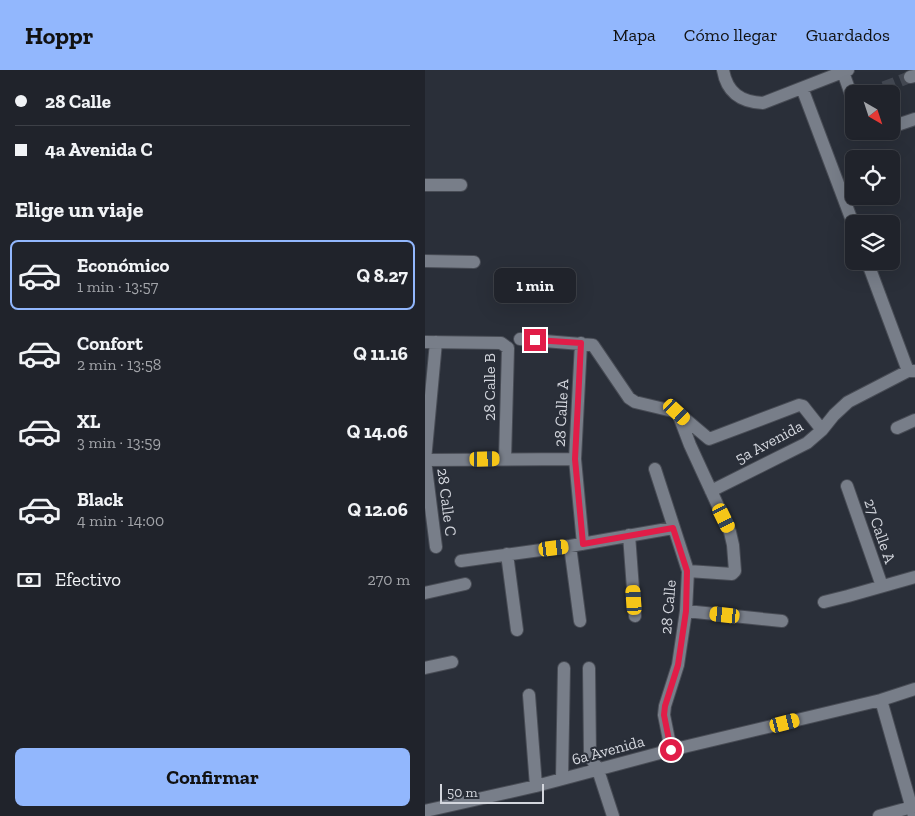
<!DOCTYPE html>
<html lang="es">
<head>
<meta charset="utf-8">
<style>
	body { margin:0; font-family:"Zilla Slab",serif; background:#2d2f37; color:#f1f3f6; height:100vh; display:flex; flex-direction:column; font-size:19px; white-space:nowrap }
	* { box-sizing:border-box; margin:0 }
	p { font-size:16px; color:#a2a4a9 }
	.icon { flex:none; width:28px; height:28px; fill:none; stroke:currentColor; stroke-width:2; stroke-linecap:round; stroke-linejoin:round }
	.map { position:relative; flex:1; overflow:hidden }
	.details { display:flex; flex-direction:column; background:#20232b; width:425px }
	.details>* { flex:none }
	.hud { display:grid; align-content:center; height:110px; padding:0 15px; background:#20232b }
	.needle { width:32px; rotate:141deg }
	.tools { position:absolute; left:420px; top:15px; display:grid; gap:10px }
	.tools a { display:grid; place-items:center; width:55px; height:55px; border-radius:8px; background:#20232b; box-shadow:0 5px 20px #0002,0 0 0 1px #3d4047; font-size:25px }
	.scale { position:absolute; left:15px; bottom:12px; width:104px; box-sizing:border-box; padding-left:5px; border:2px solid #d3d6dd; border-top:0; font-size:14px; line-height:18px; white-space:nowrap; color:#d3d6dd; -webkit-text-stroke:4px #2a2f39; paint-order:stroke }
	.end { position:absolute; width:22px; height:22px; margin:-11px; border:6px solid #e11d48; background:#fff; box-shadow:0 0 0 2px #fff }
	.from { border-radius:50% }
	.bubble { position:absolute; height:35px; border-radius:8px; background:#20232b; box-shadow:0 5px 20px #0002,0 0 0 1px #3d4047; font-size:16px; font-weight:700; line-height:35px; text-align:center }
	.car { position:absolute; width:15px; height:30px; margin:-15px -8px; border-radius:6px; box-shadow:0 0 4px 1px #0007; background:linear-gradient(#f5c518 24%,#345 0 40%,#f5c518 0 76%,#345 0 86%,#f5c518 0) }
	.hud b { display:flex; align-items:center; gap:18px; height:48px; font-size:19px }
	.hud b+b { border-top:1px solid #3d4047 }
	.hud i { width:12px; height:12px; background:#f1f3f6 }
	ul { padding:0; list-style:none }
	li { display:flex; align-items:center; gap:15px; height:70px; margin:0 10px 8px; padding:0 5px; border:2px solid transparent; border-radius:8px }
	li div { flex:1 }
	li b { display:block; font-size:19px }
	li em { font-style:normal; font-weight:700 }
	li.selected { border-color:#92b7fd }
	li>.icon { width:45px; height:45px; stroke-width:1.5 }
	h2 { padding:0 15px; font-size:22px; line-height:60px }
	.pay { display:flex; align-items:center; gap:12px; height:55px; padding:0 15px; font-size:19px }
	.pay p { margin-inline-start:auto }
	.button { display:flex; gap:10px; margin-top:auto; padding:10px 15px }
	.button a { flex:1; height:58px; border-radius:8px; background:#92b7fd; color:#111; font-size:20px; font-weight:700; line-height:58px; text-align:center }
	header { display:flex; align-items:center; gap:30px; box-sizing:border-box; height:70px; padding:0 25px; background:#92b7fd; color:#111 }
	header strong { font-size:24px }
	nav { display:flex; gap:28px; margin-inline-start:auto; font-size:18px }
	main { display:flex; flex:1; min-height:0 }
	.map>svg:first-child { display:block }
</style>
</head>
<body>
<header>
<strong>Hoppr</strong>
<nav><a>Mapa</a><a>Cómo llegar</a><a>Guardados</a></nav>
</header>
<main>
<section class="details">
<div class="hud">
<b><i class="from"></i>28 Calle</b>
<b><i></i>4a Avenida C</b>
</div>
<h2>Elige un viaje</h2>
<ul>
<li class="selected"><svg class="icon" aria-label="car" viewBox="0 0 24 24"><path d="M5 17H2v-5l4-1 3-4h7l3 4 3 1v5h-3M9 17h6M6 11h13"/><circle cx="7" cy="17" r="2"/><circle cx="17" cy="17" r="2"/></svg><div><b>Económico</b><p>1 min · 13:57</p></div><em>Q 8.27</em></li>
<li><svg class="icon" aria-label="car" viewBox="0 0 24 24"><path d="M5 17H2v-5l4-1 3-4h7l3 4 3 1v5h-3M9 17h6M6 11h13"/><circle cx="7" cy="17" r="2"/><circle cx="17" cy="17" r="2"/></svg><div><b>Confort</b><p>2 min · 13:58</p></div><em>Q 11.16</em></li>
<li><svg class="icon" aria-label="car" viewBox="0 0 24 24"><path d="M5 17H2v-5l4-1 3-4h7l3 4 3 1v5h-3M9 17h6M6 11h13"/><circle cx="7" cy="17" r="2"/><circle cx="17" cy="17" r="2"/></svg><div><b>XL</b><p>3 min · 13:59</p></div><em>Q 14.06</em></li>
<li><svg class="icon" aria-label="car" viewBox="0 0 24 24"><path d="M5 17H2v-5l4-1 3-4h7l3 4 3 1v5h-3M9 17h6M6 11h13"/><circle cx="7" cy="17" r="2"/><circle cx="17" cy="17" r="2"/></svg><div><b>Black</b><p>4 min · 14:00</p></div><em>Q 12.06</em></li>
</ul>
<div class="pay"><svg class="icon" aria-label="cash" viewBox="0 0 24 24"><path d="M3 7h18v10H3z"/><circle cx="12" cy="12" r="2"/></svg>Efectivo<p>270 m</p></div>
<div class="button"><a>Confirmar</a></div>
</section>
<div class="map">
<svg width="490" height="746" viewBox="0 0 490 746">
	<rect width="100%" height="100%" fill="#2a2f39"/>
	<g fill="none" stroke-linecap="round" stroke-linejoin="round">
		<path stroke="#434852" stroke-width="12" stroke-dasharray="12 6" stroke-linecap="butt" d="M442,24L485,7"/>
		<defs>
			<path id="minor" d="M298,0C302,23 316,32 338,33L423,0
				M418,2L429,33
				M485,7L490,6
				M377,18L429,156
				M466,57L490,49
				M441,61L446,64L454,61
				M0,115H36
				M0,191L49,192
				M442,191L483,301
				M95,269L168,275L204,328L210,332L252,342L284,369L374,335L378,336L397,360
				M0,272L76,273L83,278L80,389
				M11,272L0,390L11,477
				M156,273L150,389L158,474
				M254,346L265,375L305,462L308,475L310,501L307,504L263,501
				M472,358L490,350
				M0,390L150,389
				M230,399L263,501L261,541L253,595L240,636L239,645L246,680
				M422,416L457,516
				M286,421L382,373L397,360L409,345L423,332L483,301H490
				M204,465L210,546
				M145,476L155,551
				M82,484L92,560
				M36,491L145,476L248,458
				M0,523L40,514
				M399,532L423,526L490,507
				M261,541L357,551
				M0,598L27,592
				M164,598L165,686L173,700L188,746
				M104,625L111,716
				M456,630L489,746
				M137,709L139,598
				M0,741L111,716L246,680L456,630L490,619
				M454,746L487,737"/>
		</defs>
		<use href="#minor" stroke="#484c55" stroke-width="14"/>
		<use href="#minor" stroke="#787e89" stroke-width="12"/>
	</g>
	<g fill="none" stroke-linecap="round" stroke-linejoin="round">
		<path stroke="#e11d48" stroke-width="6" d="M110,270L156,273L150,389L158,474L248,458L262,501L261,541L253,595L240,636L239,645L246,680"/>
	</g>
	<g text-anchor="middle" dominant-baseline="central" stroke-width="4" stroke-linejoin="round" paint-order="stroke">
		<g font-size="16" fill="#d3d6dd" stroke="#2a2f39">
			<text transform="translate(64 317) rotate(-90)">28 Calle B</text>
			<text transform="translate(136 343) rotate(-87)">28 Calle A</text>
			<text transform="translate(344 372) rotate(-28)">5a Avenida</text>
			<text transform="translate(22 432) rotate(83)">28 Calle C</text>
			<text transform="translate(455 461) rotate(71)">27 Calle A</text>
			<text transform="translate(243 537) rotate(-85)">28 Calle</text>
			<text transform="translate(183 680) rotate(-15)">6a Avenida</text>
		</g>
	</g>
</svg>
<div class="tools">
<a><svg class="needle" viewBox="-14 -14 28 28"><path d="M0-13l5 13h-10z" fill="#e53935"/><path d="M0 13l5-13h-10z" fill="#a2a4a9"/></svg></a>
<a><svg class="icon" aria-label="locate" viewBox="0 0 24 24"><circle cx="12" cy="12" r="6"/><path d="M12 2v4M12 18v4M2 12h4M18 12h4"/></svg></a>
<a><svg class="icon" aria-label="layers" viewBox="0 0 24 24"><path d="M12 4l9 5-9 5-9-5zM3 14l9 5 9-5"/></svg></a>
</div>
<div class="scale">50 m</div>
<i class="end from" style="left:246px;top:680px"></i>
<i class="end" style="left:110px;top:270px"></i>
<div class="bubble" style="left:69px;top:198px;width:82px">1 min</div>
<i class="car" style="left:252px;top:342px;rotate:133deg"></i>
<i class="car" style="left:60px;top:389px;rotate:89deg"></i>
<i class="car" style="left:299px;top:448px;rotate:154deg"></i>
<i class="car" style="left:129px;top:478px;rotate:83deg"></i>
<i class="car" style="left:209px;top:530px;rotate:356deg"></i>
<i class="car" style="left:300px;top:545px;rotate:276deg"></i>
<i class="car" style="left:360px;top:653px;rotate:76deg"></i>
</div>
</main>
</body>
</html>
